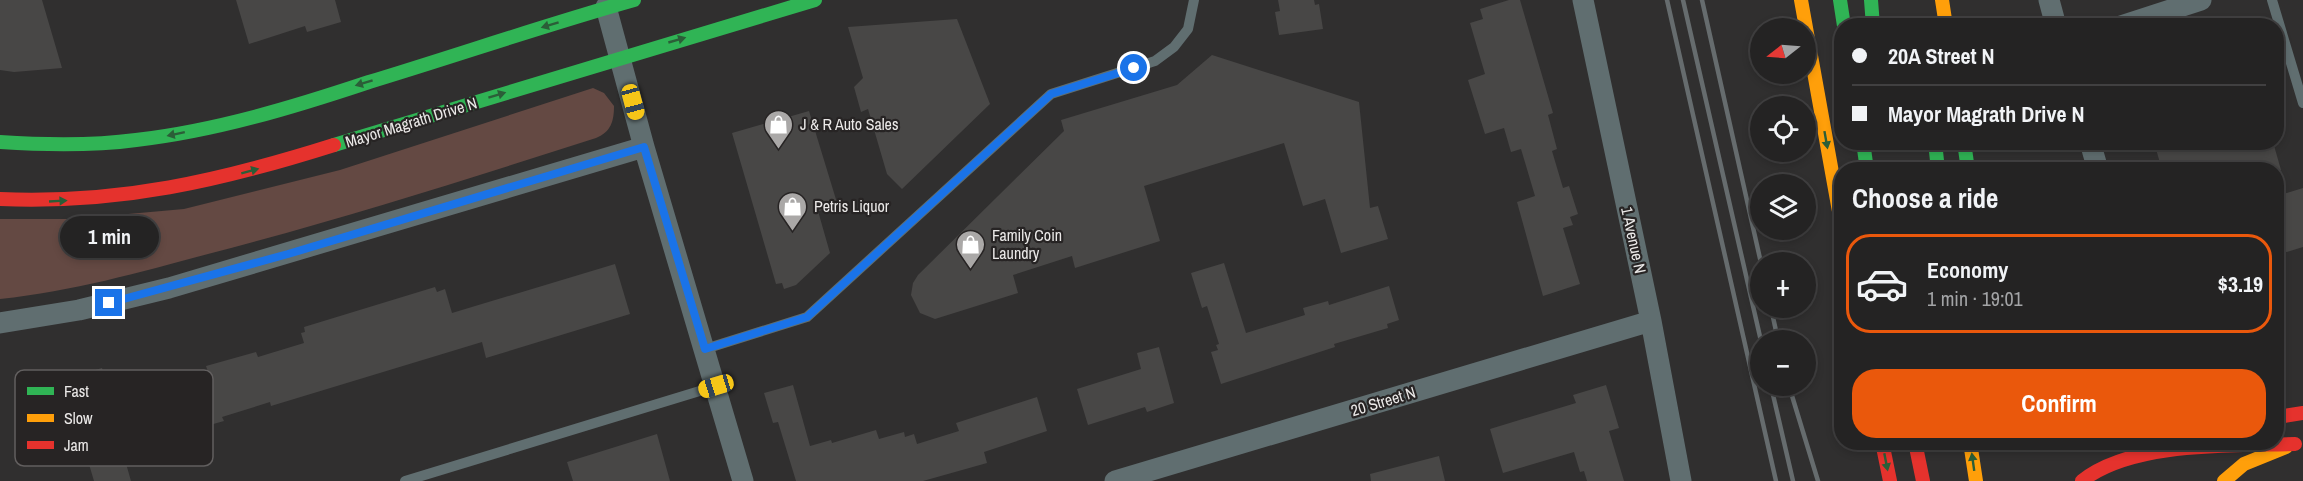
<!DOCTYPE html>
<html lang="en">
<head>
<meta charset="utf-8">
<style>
	body { margin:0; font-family:"Archivo Narrow",sans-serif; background:#302f30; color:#f1f3f6; height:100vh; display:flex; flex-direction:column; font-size:22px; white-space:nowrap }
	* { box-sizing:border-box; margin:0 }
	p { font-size:20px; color:#a3a4a6 }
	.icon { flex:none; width:33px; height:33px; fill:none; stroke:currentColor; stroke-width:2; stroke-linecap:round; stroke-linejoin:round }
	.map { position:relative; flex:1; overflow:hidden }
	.side { position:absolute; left:1834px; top:162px; width:450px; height:288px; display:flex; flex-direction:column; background:#242323; border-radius:24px; box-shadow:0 3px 9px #0003,0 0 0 2px #414041 }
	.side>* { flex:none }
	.hud { position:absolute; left:1834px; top:18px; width:450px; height:132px; border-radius:24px; box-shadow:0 3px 9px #0003,0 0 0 2px #414041; display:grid; align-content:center; height:132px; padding:0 18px; background:#242323 }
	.needle { width:39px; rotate:253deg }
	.tools { position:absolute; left:1750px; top:18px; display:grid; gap:12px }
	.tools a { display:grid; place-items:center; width:66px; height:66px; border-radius:50%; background:#242323; box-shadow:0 3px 9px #0003,0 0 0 2px #414041; font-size:30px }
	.end { position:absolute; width:27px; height:27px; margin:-14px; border:8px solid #1a73e8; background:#fff; box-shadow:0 0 0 3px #fff }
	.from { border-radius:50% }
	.bubble { position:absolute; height:42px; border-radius:21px; background:#242323; box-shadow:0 3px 9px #0003,0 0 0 2px #414041; font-size:20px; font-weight:800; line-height:42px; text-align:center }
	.car { position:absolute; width:18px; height:36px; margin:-18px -9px; border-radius:8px; box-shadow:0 0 4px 2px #0007; background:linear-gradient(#f5c518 24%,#345 0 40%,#f5c518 0 76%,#345 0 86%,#f5c518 0) }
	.hud b { display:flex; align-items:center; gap:21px; height:57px; font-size:22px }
	.hud b+b { border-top:2px solid #414041 }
	.hud i { width:15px; height:15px; background:#f1f3f6 }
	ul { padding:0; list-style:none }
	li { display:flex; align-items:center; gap:18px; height:99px; margin:0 12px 9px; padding:0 6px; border:3px solid transparent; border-radius:24px }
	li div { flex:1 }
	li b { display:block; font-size:22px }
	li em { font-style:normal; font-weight:800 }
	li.on { border-color:#ea580c }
	li>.icon { width:54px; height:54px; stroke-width:1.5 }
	h2 { padding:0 18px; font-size:27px; line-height:72px }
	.button { display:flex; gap:12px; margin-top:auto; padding:12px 18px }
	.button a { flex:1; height:69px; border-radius:24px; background:#ea580c; color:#fff; font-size:24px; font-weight:800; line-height:69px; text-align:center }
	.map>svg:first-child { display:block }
</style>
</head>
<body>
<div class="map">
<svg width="2303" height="481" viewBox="0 0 2303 481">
	<rect width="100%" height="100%" fill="#302f2f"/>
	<path fill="#644943" d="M593,88L604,93L614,106C614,121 611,132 596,138C468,179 339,220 208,254C137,273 74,291 0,299V219H72L184,209L340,170Z"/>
	<path fill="#484746" d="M0,0H42L62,68L14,72L0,70Z
		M236,0H335L341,22L307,32L305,26L249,44Z
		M1278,0H1314L1315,5L1319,4L1323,29L1279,35L1275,12L1280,11Z
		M1509,0H1520L1553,113L1548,115L1557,149L1552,151L1563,188L1569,186L1578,214L1570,217L1573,225L1563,228L1580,284L1543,296L1517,202L1535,196L1521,149L1511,152L1504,128L1485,134L1468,80L1485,74L1470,23L1483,19L1480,9Z
		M957,19L990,104L902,189L887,174L868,109L861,112L854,87L863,78L848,27Z
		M1212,55L1359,102L1370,208L1378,206L1388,239L1341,253L1325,199L1303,206L1284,143L1144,186L1160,241L1075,268L1072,256L1013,275L1018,293L935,319L920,313L911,295L913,283L918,275L1064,131L1061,120L1177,85Z
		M809,111L838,206L818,211L830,253L796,285L784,289L782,283L776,284L732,133Z
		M2154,142H2273L2281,170H2162Z
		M2303,188V247L2277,255V196Z
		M1224,263L1246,333L1305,315L1303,308L1328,301L1329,305L1389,286L1399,320L1387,324L1388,328L1334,344L1335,347L1221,384L1211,352L1218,350L1216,345L1219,344L1207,306L1202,308L1191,273Z
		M615,264L630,314L486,358L482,342L271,406L270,402L222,417L224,421L178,434L176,430L121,446L131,481H94L74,414L47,423L36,388L102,368L110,395L162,380L163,385L208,372L206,366L256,352L258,357L304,343L301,333L305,332L304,327L435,287L437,292L445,289L452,313Z
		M1159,347L1174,403L1147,412L1145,407L1088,425L1077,389L1141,369L1137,353Z
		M793,385L810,446L831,440L832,443L876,430L879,439L904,432L905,437L914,434L917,444L959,431L956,423L1037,397L1047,431L984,452L987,463L923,481H796L778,422L773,423L764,393Z
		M1606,385L1619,428L1609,431L1624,481H1587L1584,471L1580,472L1574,452L1503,473L1490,429L1576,403L1573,395Z
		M657,434L670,481H573L567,462Z
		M1439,456L1445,481H1371L1370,474Z"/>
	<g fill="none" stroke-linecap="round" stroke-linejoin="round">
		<path stroke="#606e70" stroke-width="10" d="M2272,0L2303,103
			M705,349L807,317L1051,94L1155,61L1174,47L1188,29L1194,0
			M405,481L716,386"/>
		<path stroke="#606e70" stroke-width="21" d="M1583,0L1651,321L1681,481
			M2049,0L2056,26
			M606,7L644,147L743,481
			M2121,26L2201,0
			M2090,142L2098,170
			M0,323L79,310L169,288L644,147
			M1115,481L1651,321"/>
		<path stroke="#30b455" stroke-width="14" d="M1840,0L1844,26
			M1871,0L1873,26
			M0,142C45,145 91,146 136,140C215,131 294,107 369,82C458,55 545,25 634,0
			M1863,142L1867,170
			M1935,142L1938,170
			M1964,142L1968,170
			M334,145L815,0"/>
		<path stroke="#ff9f0a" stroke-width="14" d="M1801,0L1842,228
			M1942,0L1946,26
			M1970,442L1976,481
			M2224,481L2244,464L2286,447"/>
		<path stroke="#e5322d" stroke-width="14" d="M0,199C120,204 220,181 334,145
			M2277,417L2303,413
			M1882,442L1890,481
			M1915,442L1923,481
			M2082,481C2132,441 2233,446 2295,444"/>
		<path stroke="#666c6e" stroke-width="4.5" d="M1667,0L1776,481
			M1683,0L1761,341
			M1702,0L1761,263
			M1771,308L1778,340
			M1771,386L1793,481
			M1789,386L1818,481"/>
	</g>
	<defs><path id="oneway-solid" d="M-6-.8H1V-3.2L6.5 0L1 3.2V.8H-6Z" transform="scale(1.5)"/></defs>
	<g fill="#2b5e38">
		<use href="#oneway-solid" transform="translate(550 25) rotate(163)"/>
		<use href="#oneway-solid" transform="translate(677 40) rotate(-16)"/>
		<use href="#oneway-solid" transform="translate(364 83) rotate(163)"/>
		<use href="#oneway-solid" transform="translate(497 95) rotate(-17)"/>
		<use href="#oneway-solid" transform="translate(176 134) rotate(168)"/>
		<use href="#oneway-solid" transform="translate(1826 140) rotate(80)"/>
		<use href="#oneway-solid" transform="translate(250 171) rotate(-15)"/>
		<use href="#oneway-solid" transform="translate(58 201) rotate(-3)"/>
		<use href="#oneway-solid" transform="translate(1886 462) rotate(79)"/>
		<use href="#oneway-solid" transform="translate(1973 462) rotate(-98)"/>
	</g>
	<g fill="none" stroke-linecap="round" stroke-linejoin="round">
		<path stroke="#1a73e8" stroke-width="8" d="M109,303L288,254L644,147L705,349L807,317L1051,94L1134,68"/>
	</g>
	<defs>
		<symbol id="shop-pin" viewBox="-11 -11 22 30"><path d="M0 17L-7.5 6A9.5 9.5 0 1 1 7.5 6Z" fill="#aaa8a7" stroke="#272424"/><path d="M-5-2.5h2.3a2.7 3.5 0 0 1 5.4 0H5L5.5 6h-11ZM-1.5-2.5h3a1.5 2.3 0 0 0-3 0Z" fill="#fff"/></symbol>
	</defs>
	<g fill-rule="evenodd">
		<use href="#shop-pin" x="762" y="108" width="33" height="45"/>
		<use href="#shop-pin" x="776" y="190" width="33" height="45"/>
		<use href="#shop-pin" x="954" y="228" width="33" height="45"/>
	</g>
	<g text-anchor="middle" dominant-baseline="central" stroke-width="4.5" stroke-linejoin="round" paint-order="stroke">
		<g font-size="16" fill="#ebe9e8" stroke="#272424">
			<text transform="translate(411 122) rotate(-17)">Mayor Magrath Drive N</text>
			<text transform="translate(1634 240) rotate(78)">1 Avenue N</text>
			<text transform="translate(1383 401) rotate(-17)">20 Street N</text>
		</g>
		<g font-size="16" fill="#ebe9e8" stroke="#272424" text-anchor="start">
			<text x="800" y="124">J &amp; R Auto Sales</text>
			<text x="814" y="206">Petris Liquor</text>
			<text x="992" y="235">Family Coin<tspan x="992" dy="18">Laundry</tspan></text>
		</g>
	</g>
	<rect x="15" y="370" width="198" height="96" rx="9" fill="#272424" stroke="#625f5f" stroke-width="1.5"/>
	<rect x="27" y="387" width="27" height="8" fill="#30b455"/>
	<rect x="27" y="414" width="27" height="8" fill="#ff9f0a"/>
	<rect x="27" y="441" width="27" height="8" fill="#e5322d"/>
	<g font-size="16" fill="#ebe9e8">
		<text x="64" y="397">Fast</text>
		<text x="64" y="424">Slow</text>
		<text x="64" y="451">Jam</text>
	</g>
</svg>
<div class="tools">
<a><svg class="needle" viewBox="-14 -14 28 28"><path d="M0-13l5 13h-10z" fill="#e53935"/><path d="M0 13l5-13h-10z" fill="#a3a4a6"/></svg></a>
<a><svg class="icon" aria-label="locate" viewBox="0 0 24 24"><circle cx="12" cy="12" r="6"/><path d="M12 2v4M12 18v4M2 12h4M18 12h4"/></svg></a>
<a><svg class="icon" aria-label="layers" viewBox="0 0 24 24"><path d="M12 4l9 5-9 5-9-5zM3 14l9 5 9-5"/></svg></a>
<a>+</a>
<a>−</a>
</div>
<i class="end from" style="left:1134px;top:68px"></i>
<i class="end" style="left:109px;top:303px"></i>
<div class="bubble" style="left:60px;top:216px;width:99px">1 min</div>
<i class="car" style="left:633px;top:102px;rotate:165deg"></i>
<i class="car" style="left:716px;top:386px;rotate:253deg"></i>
<div class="hud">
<b><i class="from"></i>20A Street N</b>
<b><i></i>Mayor Magrath Drive N</b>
</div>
<section class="side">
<h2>Choose a ride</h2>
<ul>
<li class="on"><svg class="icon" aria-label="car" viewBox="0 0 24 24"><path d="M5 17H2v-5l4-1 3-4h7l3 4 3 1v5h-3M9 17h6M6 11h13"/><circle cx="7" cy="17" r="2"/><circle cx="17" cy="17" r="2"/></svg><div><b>Economy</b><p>1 min · 19:01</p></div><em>$3.19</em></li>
</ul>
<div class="button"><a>Confirm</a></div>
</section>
</div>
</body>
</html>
